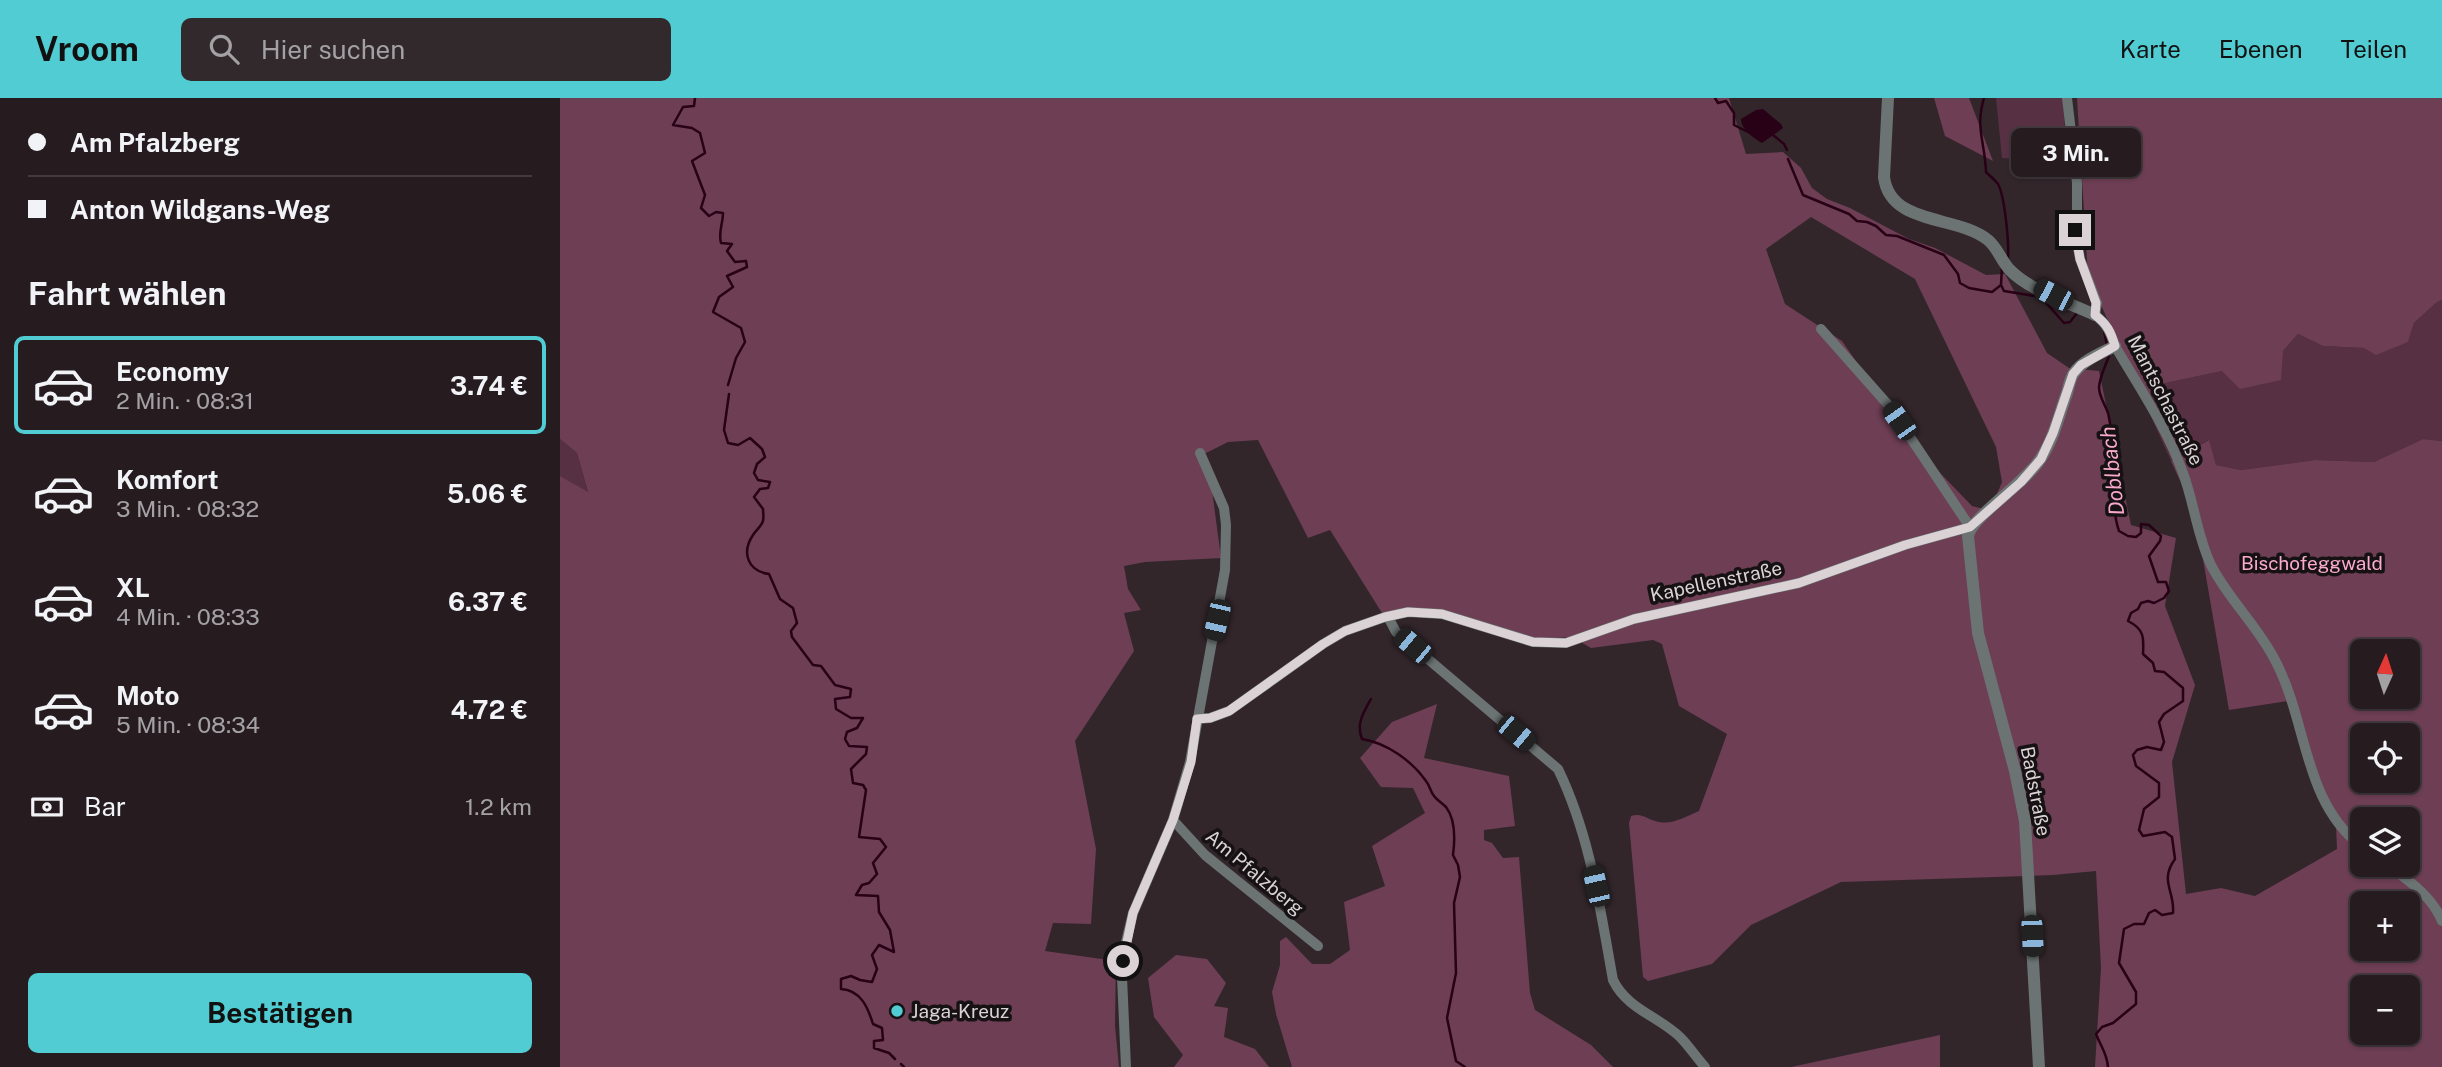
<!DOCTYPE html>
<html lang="de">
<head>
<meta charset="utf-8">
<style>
	body { margin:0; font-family:"Public Sans",sans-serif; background:#32292d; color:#f1f3f6; height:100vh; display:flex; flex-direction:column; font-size:26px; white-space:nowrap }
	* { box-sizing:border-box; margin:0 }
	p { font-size:23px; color:#a4a1a5 }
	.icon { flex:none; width:38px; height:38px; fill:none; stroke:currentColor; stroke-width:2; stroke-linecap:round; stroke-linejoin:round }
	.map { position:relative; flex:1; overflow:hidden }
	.panel { display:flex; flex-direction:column; background:#261c20; width:560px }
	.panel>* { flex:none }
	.top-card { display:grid; align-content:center; height:154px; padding:0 28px; background:#261c20 }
	.needle { width:46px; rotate:3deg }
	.controls { position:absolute; left:1790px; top:541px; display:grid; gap:14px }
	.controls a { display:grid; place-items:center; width:70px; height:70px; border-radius:10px; background:#261c20; box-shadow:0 2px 5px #0004,0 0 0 2px #423a3e; font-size:35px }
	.end { position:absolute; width:32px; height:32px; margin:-16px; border:9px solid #dad2d5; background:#111; box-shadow:0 0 0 4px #111 }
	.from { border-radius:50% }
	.bubble { position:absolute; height:49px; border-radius:10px; background:#261c20; box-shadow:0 2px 5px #0004,0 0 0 2px #423a3e; font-size:23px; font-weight:700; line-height:49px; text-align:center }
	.car { position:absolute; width:21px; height:42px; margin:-21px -10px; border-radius:9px; box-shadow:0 0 5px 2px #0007; background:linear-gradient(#222 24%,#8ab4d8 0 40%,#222 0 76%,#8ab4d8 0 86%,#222 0) }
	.top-card b { display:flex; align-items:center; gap:24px; height:66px; font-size:26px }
	.top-card b+b { border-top:2px solid #423a3e }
	.top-card i { width:18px; height:18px; background:#f1f3f6 }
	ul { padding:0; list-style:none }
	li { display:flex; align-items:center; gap:21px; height:98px; margin:0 14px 10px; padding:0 14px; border:4px solid transparent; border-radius:10px }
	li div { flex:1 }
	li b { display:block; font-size:26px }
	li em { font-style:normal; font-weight:700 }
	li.current { border-color:#51ccd2 }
	li>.icon { width:63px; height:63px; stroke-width:1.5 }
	h2 { padding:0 28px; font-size:32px; line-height:84px }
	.pay { display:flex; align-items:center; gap:18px; height:77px; padding:0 28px; font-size:26px }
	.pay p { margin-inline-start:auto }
	.primary-button { display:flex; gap:14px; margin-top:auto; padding:14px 28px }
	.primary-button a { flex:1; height:80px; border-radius:10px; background:#51ccd2; color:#111; font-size:28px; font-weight:700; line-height:80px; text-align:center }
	header { display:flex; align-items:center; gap:42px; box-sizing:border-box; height:98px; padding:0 35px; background:#51ccd2; color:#111 }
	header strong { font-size:33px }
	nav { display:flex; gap:38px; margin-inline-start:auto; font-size:24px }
	.search { width:490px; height:63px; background:#32292d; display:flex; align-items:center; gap:18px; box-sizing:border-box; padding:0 24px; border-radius:10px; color:#a4a1a5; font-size:26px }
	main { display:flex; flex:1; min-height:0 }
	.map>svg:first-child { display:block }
</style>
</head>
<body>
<header>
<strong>Vroom</strong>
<div class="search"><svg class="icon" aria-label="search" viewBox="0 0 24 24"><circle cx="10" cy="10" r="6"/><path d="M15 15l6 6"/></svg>Hier suchen</div>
<nav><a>Karte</a><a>Ebenen</a><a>Teilen</a></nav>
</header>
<main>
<section class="panel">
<div class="top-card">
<b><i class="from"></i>Am Pfalzberg</b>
<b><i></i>Anton Wildgans-Weg</b>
</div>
<h2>Fahrt wählen</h2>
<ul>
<li class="current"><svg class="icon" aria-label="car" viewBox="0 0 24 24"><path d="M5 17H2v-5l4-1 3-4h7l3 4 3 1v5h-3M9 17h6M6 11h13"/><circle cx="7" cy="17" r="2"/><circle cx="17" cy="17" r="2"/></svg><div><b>Economy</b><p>2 Min. · 08:31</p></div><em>3.74 €</em></li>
<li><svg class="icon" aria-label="car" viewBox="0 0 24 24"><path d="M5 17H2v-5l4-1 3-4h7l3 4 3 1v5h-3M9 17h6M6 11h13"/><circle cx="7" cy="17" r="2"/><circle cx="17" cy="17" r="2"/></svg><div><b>Komfort</b><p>3 Min. · 08:32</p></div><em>5.06 €</em></li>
<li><svg class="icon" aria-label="car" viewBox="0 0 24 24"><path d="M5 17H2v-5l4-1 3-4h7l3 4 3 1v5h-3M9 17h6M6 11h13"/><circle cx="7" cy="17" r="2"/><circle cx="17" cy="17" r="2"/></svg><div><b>XL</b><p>4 Min. · 08:33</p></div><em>6.37 €</em></li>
<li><svg class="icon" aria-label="car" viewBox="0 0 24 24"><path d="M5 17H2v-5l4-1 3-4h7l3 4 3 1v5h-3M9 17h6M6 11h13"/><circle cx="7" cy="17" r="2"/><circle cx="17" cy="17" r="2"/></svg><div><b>Moto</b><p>5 Min. · 08:34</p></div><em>4.72 €</em></li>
</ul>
<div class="pay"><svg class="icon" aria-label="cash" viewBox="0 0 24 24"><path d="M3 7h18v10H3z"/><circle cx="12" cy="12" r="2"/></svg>Bar<p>1.2 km</p></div>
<div class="primary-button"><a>Bestätigen</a></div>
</section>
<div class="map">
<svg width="1882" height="969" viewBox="0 0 1882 969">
	<rect width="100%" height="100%" fill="#32262b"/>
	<path fill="#583043" d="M1436,0H1503L1507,64L1442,60Z
		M1882,202V343L1863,341L1814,364L1755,362L1681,372L1656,367L1648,342L1611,363L1584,303L1601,286L1662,273L1723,253L1738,236L1763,248L1804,250L1848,244L1854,225L1877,204Z
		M0,341L17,355L28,395L0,378Z"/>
	<path fill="#6d3e54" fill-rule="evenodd" d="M0,0H1169L1186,56L1223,54L1241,70L1252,90L1267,101L1290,110L1349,141L1375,150L1426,177L1445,176L1487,255L1509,270L1539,273L1571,427L1616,440L1605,508L1635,587L1612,664L1626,796L1661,790L1695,798L1777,751L1776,728L1728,603L1669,612L1635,415L1611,363L1649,342L1656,367L1681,372L1755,362L1814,364L1863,341L1882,343V969H1535L1541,870L1536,773L1493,777L1281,784L1191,827L1152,866L1088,883L1083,879L1069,725L1071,718C1082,714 1088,722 1099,724C1112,727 1127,718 1139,713L1167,636L1119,608L1102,546L1093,542L1031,550L1012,539L976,541L880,511L822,515L770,432L748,440L698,342L668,344L640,358L652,392L661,460L585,464L564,468L568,491L581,512L564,515L574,553L515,643L536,751L531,826L493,825L485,853L556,863L555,928L559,969H0V378L28,394L17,355L0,341ZM1251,119L1355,181L1436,349L1442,384L1434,403L1424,411L1412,408L1357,351L1282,243L1225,206L1206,151ZM1802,553H1848V598H1802ZM1802,637H1848V682H1802ZM1802,721H1848V766H1802ZM1802,805H1848V850H1802ZM1802,889H1848V934H1802Z
		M1374,0H1409L1433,63L1385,38Z
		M1517,0H1882V202L1877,204L1854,225L1848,244L1816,257L1804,250L1763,248L1738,236L1723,253L1721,282L1680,291L1662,273L1601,286L1584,303L1528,178Z
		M877,606L864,660L949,678L955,728L924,732V742L932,745L943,760L959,759L970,895L975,912L1031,947L1053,969H732L716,916L712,894L720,867V843L726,839L752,866H770L790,852L784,804L825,788L812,748L865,715L853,690L821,689L800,660L832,624Z
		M616,857L647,861L666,885L654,908L668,910L664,939L695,951L709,969H614L623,957L594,919L588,880Z
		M1380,937V969H1231Z"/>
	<path fill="#290117" d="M1203,11L1221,26L1223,30L1202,45C1193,40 1181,31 1181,21L1196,12Z"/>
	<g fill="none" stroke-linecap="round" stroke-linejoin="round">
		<path stroke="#290117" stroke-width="2.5" d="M135,0L134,8L123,9L113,27L132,30L140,35L145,55L132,63L145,97L141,110L149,118L156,114L163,115C163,125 158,135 161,145L172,146L167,153L175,164L186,163L187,169L167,178L173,189L159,199L153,214L181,230L185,244L176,260L168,287
			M1155,0L1158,5L1166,3L1174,15V27L1188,34
			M1424,0C1415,30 1425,44 1426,74C1430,78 1435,82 1438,86C1445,99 1449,145 1448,160
			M1213,37L1224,46L1227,52
			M1228,61L1243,97L1289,116L1297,123L1307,124L1316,128L1326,137L1337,138L1384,157L1398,176L1400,185L1409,190L1432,194L1441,187
			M1442,168L1441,187L1444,193L1481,199L1504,225L1510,224L1517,215
			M1544,233L1547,247
			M169,296L164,332L168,345L178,347L190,340L202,351L205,359L197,366L194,375L198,382L210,384L208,390L200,391L194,399L203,411C203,415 204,419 203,423C201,429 196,432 193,437C181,455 188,473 209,476L220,501L233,510L237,525L231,533L232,539L253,567L261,568L275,587L291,591L290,599L275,601L276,611L291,620H303L297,630L287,634L285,641L289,648L307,649L306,656L291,671L293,685L303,687L306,692L299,739L320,741L326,749L313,765L317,776L309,785L302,787L296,797L318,798L319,814L330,832L334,854L319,847L312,857L317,871L312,884L300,882L291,878L281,881V891C301,892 308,910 313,926L322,930L323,942L314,943V950L329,955L335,961
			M811,601C803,615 796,626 802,641C827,645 852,663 866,683C870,688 870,693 874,698C877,702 882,705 886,709C896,722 895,742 893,757L898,767L900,779L894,805L896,875L887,920L896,963L905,969
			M341,966L344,969
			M1548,969C1547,955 1541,949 1536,936L1542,929L1553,925L1576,906V894L1559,865L1564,831L1574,826H1584L1589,815L1595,812L1602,817L1613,815C1615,793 1599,783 1615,761L1612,739L1605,734L1583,738L1579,732L1584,711L1599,699V685L1576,668L1573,657L1577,652L1587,649L1601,652L1604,644L1599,624L1604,616L1623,603V590L1604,574L1595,573L1593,565L1583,556C1584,539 1584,531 1568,523L1571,515L1578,511L1581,505L1588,503L1594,505L1604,500L1609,493L1606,484H1598L1589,458L1600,443L1601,438L1589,427L1581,426V435L1576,439L1568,438L1559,433C1549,404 1558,372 1553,342C1551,333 1550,323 1548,315C1545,306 1539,299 1539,289C1540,278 1545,269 1549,258"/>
		<path stroke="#6b7373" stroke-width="10" d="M1507,0L1517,85V144L1520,161L1537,205L1535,217C1547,226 1550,234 1555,248C1579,289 1607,330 1623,375C1634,404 1637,438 1651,467C1668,501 1699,529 1716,564C1748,626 1743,704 1802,749
			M828,519L836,534L998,671C1030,737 1040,810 1053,882C1067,911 1098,918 1120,939C1129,948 1136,959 1145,969
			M637,621L650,620L669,613L763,546L785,533L825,519L848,514L882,516L973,544L1006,545L1074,521L1239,485L1345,447L1410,429L1330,309L1261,231
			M613,722L645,757L758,848
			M1826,766C1848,782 1872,798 1882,823
			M566,969L562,879L566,844L573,815L613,722L630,664L665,472L666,427L664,410L640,355"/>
		<path stroke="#6b7373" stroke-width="12" d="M1328,0L1324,79C1330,128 1398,117 1428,142C1438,150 1441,163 1450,172C1469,192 1509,205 1535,217
			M1479,969L1465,723L1455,673L1418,535L1408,438C1411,419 1467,384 1481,360C1494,341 1499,316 1507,295C1509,288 1510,280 1514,275C1523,262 1541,255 1555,248"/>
	</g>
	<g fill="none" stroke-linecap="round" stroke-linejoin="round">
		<path stroke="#dad2d5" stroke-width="9" d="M563,863L573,815L613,722L631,664L637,621L650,620L669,613L763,546L785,533L825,519L848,514L882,516L973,544L1006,545L1074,521L1239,485L1345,447L1410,429L1461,384L1481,361L1493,335L1513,276L1521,267L1555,248C1551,234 1547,226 1535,217L1536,205L1520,161L1515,132"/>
	</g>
	<circle fill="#51ccd2" stroke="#161113" stroke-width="2.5" cx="337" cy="913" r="7"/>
	<g text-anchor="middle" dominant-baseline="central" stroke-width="7" stroke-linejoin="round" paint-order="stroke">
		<g font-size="19" fill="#dad2d5" stroke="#161113">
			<text transform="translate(1606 302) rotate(63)">Mantschastraße</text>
			<text transform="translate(1156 483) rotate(-12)">Kapellenstraße</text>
			<text transform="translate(1476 693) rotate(79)">Badstraße</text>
			<text transform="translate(695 774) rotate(40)">Am Pfalzberg</text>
		</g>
		<g font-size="19" fill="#fbabce" stroke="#161113">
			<text x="1752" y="465">Bischofeggwald</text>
		</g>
		<g font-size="19" fill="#dad2d5" stroke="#161113" text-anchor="start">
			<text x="351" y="913">Jaga-Kreuz</text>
		</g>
		<g font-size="21" font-style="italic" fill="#f8a8cc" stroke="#161113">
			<text transform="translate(1552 373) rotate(-96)">Doblbach</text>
		</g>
	</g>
</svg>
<div class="controls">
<a><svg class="needle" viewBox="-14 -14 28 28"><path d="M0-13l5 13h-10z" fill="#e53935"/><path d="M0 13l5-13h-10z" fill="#a4a1a5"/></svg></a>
<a><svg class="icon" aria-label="locate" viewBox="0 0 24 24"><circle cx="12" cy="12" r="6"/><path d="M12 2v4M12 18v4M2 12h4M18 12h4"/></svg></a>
<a><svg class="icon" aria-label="layers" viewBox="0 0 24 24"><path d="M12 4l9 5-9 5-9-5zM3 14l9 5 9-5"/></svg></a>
<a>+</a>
<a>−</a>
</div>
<i class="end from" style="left:563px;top:863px"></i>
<i class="end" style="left:1515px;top:132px"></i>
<div class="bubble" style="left:1451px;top:30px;width:130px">3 Min.</div>
<i class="car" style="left:1493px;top:197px;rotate:297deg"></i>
<i class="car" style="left:1339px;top:323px;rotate:325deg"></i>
<i class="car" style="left:657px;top:522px;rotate:193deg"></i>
<i class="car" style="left:853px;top:548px;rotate:310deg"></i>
<i class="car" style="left:956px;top:635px;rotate:130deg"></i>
<i class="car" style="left:1036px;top:788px;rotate:347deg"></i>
<i class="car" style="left:1472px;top:838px;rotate:177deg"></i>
</div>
</main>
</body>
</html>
